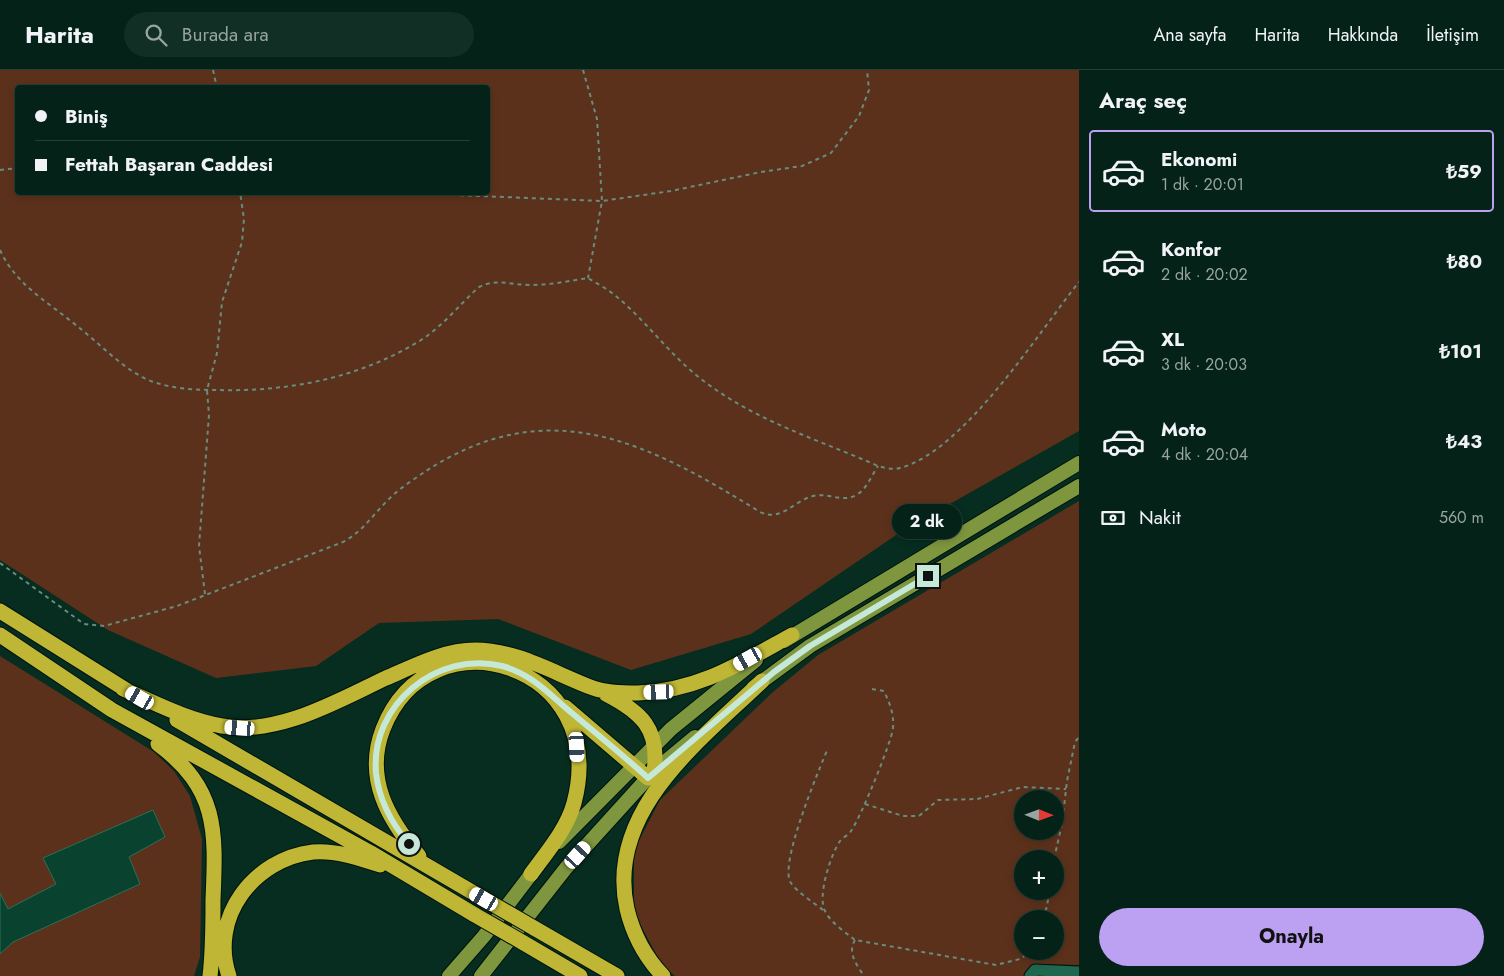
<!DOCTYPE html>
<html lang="tr">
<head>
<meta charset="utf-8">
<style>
	body { margin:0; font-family:Jost,sans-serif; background:#122f25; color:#f1f3f6; height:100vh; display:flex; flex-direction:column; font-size:19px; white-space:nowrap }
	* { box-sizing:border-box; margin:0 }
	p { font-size:16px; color:#97a4a2 }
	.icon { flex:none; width:28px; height:28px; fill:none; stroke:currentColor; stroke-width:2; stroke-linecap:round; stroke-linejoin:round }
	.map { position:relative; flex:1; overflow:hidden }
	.sheet { display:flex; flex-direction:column; background:#042218; width:425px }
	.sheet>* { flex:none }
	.guide { position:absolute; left:15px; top:15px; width:475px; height:110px; border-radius:5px; box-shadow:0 2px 8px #0003,0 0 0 1px #253f37; display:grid; align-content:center; height:110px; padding:0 20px; background:#042218 }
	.needle { width:32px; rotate:91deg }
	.tools { position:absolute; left:1014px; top:720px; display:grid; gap:10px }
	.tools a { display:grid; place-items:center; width:50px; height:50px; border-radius:50%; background:#042218; box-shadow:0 2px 8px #0003,0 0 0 1px #253f37; font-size:25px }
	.end { position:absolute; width:22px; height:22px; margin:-11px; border:6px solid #c6e8d8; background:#111; box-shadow:0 0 0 2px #111 }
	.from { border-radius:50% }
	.bubble { position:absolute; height:35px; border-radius:18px; background:#042218; box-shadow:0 2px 8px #0003,0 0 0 1px #253f37; font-size:16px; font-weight:700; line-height:35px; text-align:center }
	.car { position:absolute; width:15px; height:30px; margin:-15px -8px; border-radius:6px; box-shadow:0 0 4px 1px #0007; background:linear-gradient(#fff 24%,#345 0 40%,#fff 0 76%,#345 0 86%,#fff 0) }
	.guide b { display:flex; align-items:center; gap:18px; height:48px; font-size:19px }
	.guide b+b { border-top:1px solid #253f37 }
	.guide i { width:12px; height:12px; background:#f1f3f6 }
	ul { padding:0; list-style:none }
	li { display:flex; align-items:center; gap:15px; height:82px; margin:0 10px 8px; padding:0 10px; border:2px solid transparent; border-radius:5px }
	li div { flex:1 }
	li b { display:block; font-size:19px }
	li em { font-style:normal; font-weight:700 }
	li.active { border-color:#bca0f2 }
	li>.icon { width:45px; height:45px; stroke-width:1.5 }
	h2 { padding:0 20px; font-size:22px; line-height:60px }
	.pay { display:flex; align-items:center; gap:12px; height:55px; padding:0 20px; font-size:19px }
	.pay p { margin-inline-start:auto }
	.action { display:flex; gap:10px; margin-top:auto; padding:10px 20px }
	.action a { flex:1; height:58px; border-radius:30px; background:#bca0f2; color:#111; font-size:20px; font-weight:700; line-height:58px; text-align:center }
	header { display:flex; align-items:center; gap:30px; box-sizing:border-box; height:70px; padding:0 25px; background:#042218; border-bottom:1px solid #253f37 }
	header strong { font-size:24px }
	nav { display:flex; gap:28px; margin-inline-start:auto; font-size:18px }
	.search { width:350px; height:45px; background:#122f25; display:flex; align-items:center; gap:12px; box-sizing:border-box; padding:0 18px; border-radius:28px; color:#97a4a2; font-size:19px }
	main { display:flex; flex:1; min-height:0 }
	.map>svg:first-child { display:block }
</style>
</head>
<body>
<header>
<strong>Harita</strong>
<div class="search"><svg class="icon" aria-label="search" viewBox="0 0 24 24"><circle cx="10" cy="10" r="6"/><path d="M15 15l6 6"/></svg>Burada ara</div>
<nav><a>Ana sayfa</a><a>Harita</a><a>Hakkında</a><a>İletişim</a></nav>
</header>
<main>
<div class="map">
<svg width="1079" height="906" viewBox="0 0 1079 906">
	<rect width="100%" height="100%" fill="#062d20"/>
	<path fill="#5c311b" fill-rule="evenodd" d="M0,0H1079V361L902,461L751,564L631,600L498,549L379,553L316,596L216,608L108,560L0,490ZM18,18H488V122H18Z
		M1079,431V895L1036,894L1025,906H675L662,895L634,843V780L660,730L773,622L818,585ZM1022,729H1055V761H1022ZM1022,789H1055V821H1022ZM1022,849H1055V881H1022Z
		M0,586L154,682L174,701L190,726L202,769L200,887L194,906H0Z"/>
	<path fill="#09422f" stroke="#2a7057" d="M153,740L165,767L129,787L140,814L13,872L0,884V823L8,839L56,814L43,788Z"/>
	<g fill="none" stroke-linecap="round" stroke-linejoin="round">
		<defs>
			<path id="minor" d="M1030,906L1035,900L1079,902"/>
			<path id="major" d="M784,571L1079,393
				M753,618L810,576L1079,416
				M559,772L671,659L756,590
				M449,906L484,866L538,795
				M481,906L566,798L654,701L695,667"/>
			<path id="highway" d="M0,541L131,623
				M0,565L112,640L371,783L475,845
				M123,619C155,633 187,650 222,656C278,666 337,631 386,608C414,596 444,580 475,580C518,580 555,604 593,618C607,623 624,623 638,623C698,621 741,593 792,565
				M606,624C641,642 660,659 654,701
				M565,637L648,708
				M177,650L484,829
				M158,674C218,719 216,760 213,830C213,855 213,881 210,906
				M419,786C388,749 364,708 383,659C430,538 611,594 574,733C567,759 547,782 531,804
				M534,858L617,906
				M522,872L580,906
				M229,906C209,847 254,789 313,782C335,780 359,788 380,795
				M663,906C645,887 633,864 627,839C605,741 700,671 762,611"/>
		</defs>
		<use href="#minor" stroke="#01130b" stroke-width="13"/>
		<use href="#major" stroke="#01130b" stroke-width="16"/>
		<use href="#highway" stroke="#01130b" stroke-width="17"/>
		<path stroke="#688c7e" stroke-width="2" stroke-dasharray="4 4" stroke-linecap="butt" d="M213,0L217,18
			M583,0L597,49L602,131L588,208
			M0,100L18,98
			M380,122L602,131L671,121L761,102L802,96L831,83L859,46L869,20L867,0
			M0,180C16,215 48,232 77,256C99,273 121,297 146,309C169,319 194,320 217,320C288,322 360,308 421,270C443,256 460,234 479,217C497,208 511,215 530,215C550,215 569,211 588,208C598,214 609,220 617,227C647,252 670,285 701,309C757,352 815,368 878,396C885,398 893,400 900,398C964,381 1038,263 1079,212
			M0,493L84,554L104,556L177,536L343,472C362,462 372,446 387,431C398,419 413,410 426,401C549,321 649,373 760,442C782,452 793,431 813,426C828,422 843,434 858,424C867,418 872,405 878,396
			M205,524L199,476L209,345L207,320L217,283L222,232L242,172L244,149L240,122
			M872,619L884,621C890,634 894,643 893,658C892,671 860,749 851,761C849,765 843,767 840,771C831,784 817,826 825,841C831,853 845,862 855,870L996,895L1020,889L1032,881
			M865,734L903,746H919L938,730L977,729L1023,717L1066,719
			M1054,789L1062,754L1067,711L1075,672L1079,667
			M823,840C813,832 798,823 791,813C778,796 819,700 828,678
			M1044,849L1050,821
			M855,870C847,883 857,895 864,906"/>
		<use href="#minor" stroke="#1f674e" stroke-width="11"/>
		<use href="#major" stroke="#7e963e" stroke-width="14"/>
		<use href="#highway" stroke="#beb634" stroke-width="15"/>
		<defs>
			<path id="highway-bridge" d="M484,829L534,858
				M475,845L522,872"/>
		</defs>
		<use href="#highway-bridge" stroke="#01130b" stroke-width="17" stroke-linecap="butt"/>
		<use href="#highway-bridge" stroke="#beb634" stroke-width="15"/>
	</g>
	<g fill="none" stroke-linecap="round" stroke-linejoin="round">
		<path stroke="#c6e8d8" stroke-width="6" d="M409,774C392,754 379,730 376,703C370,635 437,580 502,596C532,604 550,625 573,644C598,665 624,686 648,708L774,602L810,576L928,506"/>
	</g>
</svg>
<div class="tools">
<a><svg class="needle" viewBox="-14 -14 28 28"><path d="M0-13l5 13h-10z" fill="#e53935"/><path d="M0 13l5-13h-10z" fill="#97a4a2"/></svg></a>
<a>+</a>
<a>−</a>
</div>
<i class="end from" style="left:409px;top:774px"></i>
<i class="end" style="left:928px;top:506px"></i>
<div class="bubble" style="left:892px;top:434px;width:70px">2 dk</div>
<i class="car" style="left:748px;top:589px;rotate:241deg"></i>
<i class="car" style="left:659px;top:622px;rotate:268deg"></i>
<i class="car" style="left:140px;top:628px;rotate:300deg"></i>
<i class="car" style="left:240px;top:658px;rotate:274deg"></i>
<i class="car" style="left:577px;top:677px;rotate:177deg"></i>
<i class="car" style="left:578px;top:785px;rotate:42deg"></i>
<i class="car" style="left:484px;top:829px;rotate:300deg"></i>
<div class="guide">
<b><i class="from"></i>Biniş</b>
<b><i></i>Fettah Başaran Caddesi</b>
</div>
</div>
<section class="sheet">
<h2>Araç seç</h2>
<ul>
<li class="active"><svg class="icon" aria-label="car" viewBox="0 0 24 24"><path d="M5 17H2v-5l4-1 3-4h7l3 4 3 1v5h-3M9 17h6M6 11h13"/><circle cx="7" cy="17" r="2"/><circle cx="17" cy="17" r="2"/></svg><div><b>Ekonomi</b><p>1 dk · 20:01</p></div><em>₺59</em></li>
<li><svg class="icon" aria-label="car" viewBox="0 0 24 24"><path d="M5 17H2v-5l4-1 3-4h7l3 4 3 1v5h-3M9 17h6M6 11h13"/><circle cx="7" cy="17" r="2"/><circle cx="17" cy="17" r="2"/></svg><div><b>Konfor</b><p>2 dk · 20:02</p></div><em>₺80</em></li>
<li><svg class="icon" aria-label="car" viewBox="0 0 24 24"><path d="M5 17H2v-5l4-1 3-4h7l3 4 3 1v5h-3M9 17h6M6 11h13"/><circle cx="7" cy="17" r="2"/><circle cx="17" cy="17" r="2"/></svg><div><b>XL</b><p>3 dk · 20:03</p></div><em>₺101</em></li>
<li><svg class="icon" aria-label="car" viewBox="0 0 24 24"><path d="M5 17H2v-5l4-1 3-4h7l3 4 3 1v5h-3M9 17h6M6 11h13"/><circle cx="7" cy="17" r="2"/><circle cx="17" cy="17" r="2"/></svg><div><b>Moto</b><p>4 dk · 20:04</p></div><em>₺43</em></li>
</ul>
<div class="pay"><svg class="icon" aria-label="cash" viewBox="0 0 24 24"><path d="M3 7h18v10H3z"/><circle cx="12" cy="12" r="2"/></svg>Nakit<p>560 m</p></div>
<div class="action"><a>Onayla</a></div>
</section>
</main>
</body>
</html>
